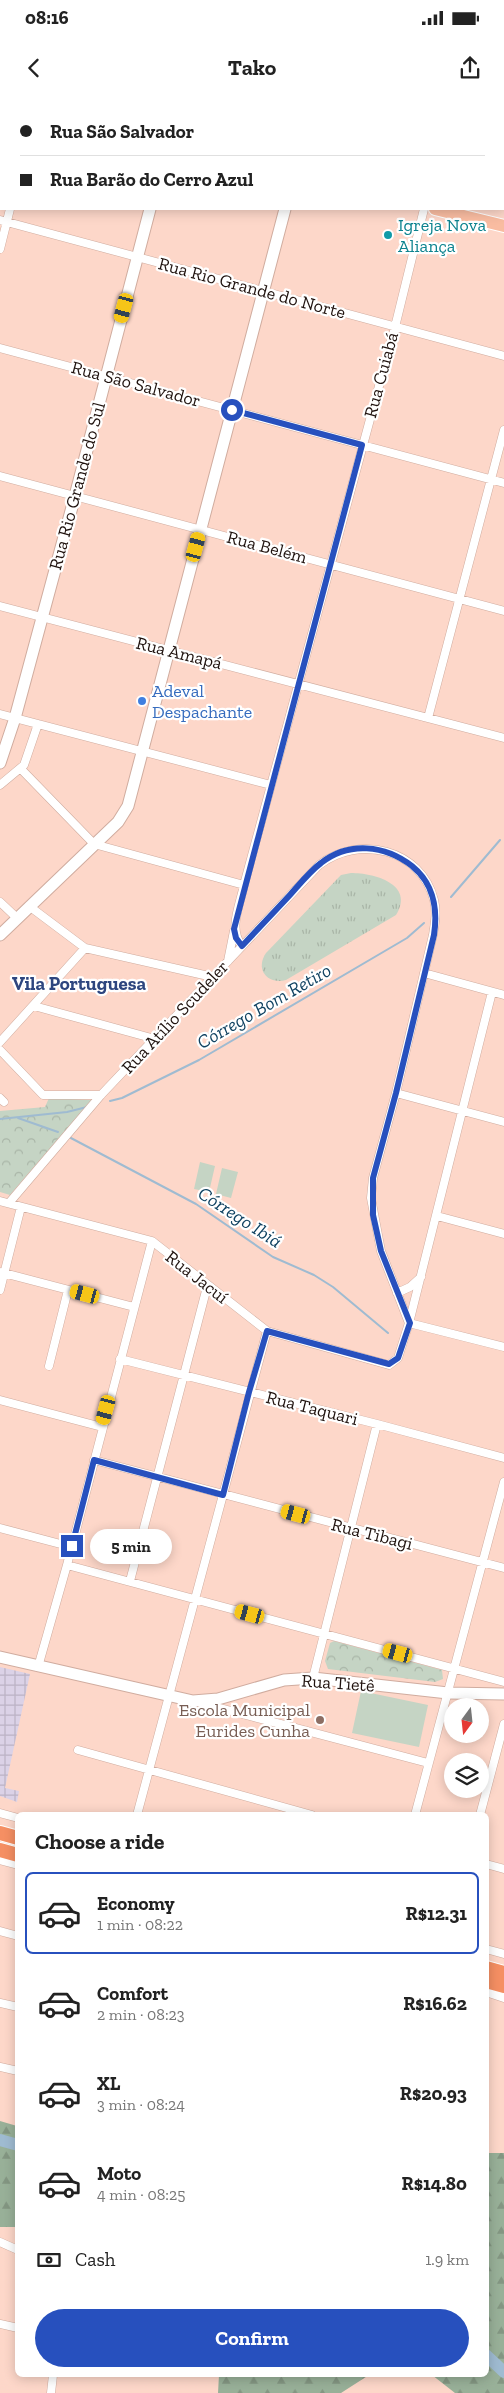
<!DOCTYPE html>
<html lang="en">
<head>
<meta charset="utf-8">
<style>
	body { margin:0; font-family:"Zilla Slab",serif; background:#f6f6f6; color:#222; height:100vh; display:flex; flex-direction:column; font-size:19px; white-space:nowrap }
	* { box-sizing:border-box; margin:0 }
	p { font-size:16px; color:#767676 }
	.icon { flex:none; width:28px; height:28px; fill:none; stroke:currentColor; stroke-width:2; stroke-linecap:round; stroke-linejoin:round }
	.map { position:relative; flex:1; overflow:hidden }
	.panel { position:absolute; left:15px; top:1712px; width:474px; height:565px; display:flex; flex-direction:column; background:#fff; border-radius:8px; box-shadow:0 2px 12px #0003 }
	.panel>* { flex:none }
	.guide { position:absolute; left:0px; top:0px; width:505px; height:110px; box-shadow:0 2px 12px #0003; display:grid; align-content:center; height:110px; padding:0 20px; background:#fff }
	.needle { width:32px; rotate:195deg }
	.fabs { position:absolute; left:444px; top:1598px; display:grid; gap:10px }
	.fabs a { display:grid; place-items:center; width:45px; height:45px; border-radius:50%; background:#fff; box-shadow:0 2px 12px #0003; font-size:25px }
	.end { position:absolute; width:22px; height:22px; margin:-11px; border:6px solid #2750be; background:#fff; box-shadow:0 0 0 2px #fff }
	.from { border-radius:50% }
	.bubble { position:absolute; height:35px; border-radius:18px; background:#fff; box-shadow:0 2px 12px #0003; font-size:16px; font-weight:700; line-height:35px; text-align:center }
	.car { position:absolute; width:15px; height:30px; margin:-15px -8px; border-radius:6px; box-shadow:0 0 4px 1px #0007; background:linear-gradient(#f5c518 24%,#345 0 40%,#f5c518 0 76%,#345 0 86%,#f5c518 0) }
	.guide b { display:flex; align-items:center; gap:18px; height:48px; font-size:19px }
	.guide b+b { border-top:1px solid #e0e0e0 }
	.guide i { width:12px; height:12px; background:#222 }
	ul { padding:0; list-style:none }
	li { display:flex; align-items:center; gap:15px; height:82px; margin:0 10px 8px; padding:0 10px; border:2px solid transparent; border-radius:8px }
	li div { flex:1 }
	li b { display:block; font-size:19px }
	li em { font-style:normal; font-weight:700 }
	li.on { border-color:#2750be }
	li>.icon { width:45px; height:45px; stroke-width:1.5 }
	h2 { padding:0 20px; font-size:22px; line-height:60px }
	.pay { display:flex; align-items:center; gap:12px; height:55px; padding:0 20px; font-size:19px }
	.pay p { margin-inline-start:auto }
	.primary-button { display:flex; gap:10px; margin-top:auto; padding:10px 20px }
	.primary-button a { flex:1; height:58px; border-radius:30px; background:#2750be; color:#fff; font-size:20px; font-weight:700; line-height:58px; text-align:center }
	.status { display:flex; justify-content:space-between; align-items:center; height:35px; padding:0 25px; background:#fff; direction:ltr }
	.status svg { height:14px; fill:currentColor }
	header { display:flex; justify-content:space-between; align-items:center; height:65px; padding:0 20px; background:#fff; font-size:22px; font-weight:700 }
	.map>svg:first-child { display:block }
</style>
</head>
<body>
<div class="status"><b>08:16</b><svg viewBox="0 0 49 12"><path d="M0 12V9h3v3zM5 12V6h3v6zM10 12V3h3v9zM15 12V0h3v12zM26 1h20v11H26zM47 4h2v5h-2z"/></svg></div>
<header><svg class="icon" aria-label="back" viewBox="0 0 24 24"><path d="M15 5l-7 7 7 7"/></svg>Tako<svg class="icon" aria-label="share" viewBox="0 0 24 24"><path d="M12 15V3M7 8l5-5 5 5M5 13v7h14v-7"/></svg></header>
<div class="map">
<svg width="504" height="2293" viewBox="0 0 504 2293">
	<defs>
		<pattern id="industrial-grid" width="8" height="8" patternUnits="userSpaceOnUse" patternTransform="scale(1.25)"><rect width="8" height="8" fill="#dbd2e7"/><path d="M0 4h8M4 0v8" fill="none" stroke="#bcb3c5"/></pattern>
		<pattern id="grass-tufts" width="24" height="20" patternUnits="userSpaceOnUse" patternTransform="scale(1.25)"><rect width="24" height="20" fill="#c5d4c4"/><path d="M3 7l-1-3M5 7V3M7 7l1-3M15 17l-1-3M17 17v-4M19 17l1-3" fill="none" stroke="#a9b5a7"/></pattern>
		<pattern id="forest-firs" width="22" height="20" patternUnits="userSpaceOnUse" patternTransform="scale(1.25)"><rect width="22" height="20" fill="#98b098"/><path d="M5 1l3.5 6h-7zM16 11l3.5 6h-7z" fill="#839682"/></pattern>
		<pattern id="park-crowns" width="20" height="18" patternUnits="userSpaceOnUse" patternTransform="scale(1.25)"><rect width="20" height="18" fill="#c5d4c4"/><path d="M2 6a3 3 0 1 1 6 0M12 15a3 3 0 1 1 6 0" fill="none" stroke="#a9b5a7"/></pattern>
	</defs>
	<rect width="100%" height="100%" fill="#fdd7c9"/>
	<path fill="url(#industrial-grid)" d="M0,1567L30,1574L5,1688L19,1691L17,1702L0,1696Z"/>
	<path fill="#e9d1c7" d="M325,0H447V1H325Z"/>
	<path fill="url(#grass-tufts)" d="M351,773C374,773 415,784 396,815L286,880C267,885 255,869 266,853L341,775Z"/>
	<path fill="url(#forest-firs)" d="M0,2021L17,2026V2127H0Z
		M486,2053H504V2293H455L432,2275H486Z
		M219,2275H369L341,2293H218Z"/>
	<path fill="url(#park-crowns)" d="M49,998L92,1000L10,1095L0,1092V1011L45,1007Z
		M334,1541L442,1570L443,1579L435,1582L328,1569L325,1561L330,1543Z"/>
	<path fill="#c5d4c4" d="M200,1062L215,1066L209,1092L194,1089Z
		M222,1068L238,1072L231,1098L216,1094Z
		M361,1591L428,1605L419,1647L352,1633Z"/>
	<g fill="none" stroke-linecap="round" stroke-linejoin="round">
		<path stroke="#9fbbd1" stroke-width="2" d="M451,797L500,740
			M110,1001L122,998L199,960L407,838L424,823
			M18,1018L58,1032
			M0,1019L67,1012L87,1007
			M69,1037L196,1104L273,1157L314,1175L333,1187L388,1233"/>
		<path stroke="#9fbbd1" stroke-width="12" d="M0,2040L18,2045
			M486,2255L504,2272"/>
		<defs>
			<path id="street" d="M24,0L29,1
				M37,1V0
				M452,1V0
				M0,120L504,256
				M0,149L10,109
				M0,248L504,383
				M0,376L504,511
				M0,506L504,638
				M0,614L271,685
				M428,618L504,330
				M21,669L94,744L244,785
				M0,685L24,665L38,624
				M0,802L17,818
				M29,806L85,848L213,877
				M242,846C228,829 240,805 244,785L395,227L424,109
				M228,861L234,831
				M424,873L504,895
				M34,906L155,939
				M0,942L85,848
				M0,950L43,995H101
				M396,993L504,1022
				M0,998L4,1002
				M0,1101L152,1141L267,1231L389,1265L398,1258L409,1223L492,892
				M9,1103L101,995L319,765C359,734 421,749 434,800C437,812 435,823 433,835L396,993L373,1078L371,1098L381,1151L409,1223
				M437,1116L504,1134
				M0,1172L134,1207
				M0,1190L21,1107
				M397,1193L410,1187L421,1177
				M409,1223L504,1247
				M120,1259L377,1324L504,1358
				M49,1266L68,1190
				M0,1300L102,1327
				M94,1360L504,1468
				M0,1428L72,1447
				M67,1465L504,1582
				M130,1481L207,1187
				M38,1567L67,1465L152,1141
				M313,1578L377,1324
				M201,1603L428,1663
				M78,1650L312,1715
				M0,1713L18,1718
				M137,1715L267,1231
				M415,1715L504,1382
				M480,1715L504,1624
				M0,1760L18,1765
				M486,1764L504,1769
				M0,1831L18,1836
				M486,1849L504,1854
				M486,1892L504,1898
				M0,1903L18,1907
				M0,1967L18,1971
				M0,2142L18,2150
				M0,2224L18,2228
				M51,2293L53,2275"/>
			<path id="secondary" d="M494,0L499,1
				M179,1V0
				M313,1V0
				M0,663L15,618L75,396L150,109
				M0,835L118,722L128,706L285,109
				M0,1557L193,1601L218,1599L284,1580L313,1578L448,1593L504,1594"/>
			<path id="primary" d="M272,0L273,1
				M301,0L302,1
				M435,109L504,126"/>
			<path id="highway" d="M0,1733L18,1738
				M0,1750L18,1755
				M486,1868L504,1873
				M486,1881L504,1886"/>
		</defs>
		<use href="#street" stroke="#d0ac9f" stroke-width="9"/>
		<use href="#secondary" stroke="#d0ac9f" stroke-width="13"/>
		<use href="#primary" stroke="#fff" stroke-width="14"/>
		<use href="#highway" stroke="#fff" stroke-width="16"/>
		<use href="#street" stroke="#fff" stroke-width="8"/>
		<use href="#secondary" stroke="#fff" stroke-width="11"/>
		<use href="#primary" stroke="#f9bca1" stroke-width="12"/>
		<use href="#highway" stroke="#f58f63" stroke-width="14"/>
	</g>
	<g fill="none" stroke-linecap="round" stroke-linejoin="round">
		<path stroke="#2750be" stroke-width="6" d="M72,1446L94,1360L223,1395L249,1292L267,1231L389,1264L398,1258L410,1223L381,1151L373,1115V1078L396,993L434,835C438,808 434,784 412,766C385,745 349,741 321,763C309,772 299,785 289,796C273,813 258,829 242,846L236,838L234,829L362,345L232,310"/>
	</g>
	<circle fill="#0f9aa8" stroke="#fff" stroke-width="2" cx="388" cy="135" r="5"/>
	<circle fill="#3f7fe0" stroke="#fff" stroke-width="2" cx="142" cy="601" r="5"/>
	<circle fill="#8d6e63" stroke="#fff" stroke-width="2" cx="320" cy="1620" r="5"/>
	<g text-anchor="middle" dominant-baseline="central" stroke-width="4.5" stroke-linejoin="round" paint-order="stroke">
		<g font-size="18" fill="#0d838f" stroke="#fff" text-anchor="start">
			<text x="398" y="125">Igreja Nova<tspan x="398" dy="21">Aliança</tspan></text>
		</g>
		<g font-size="18" fill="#1f120e" stroke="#fff">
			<text transform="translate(252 188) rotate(15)">Rua Rio Grande do Norte</text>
			<text transform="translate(381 275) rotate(-75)">Rua Cuiabá</text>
			<text transform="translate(136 284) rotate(15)">Rua São Salvador</text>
			<text transform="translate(77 386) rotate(-75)">Rua Rio Grande do Sul</text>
			<text transform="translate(267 447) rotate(15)">Rua Belém</text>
			<text transform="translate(179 553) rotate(14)">Rua Amapá</text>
			<text transform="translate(175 917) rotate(-47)">Rua Atílio Scudeler</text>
			<text transform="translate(197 1177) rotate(38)">Rua Jacuí</text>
			<text transform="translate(312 1308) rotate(14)">Rua Taquari</text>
			<text transform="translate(372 1434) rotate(14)">Rua Tibagi</text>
			<text transform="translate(338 1583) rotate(4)">Rua Tietê</text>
		</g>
		<g font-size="18" fill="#366cbe" stroke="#fff" text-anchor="start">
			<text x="152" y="591">Adeval<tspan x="152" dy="21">Despachante</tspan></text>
		</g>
		<g font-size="18" fill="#785e54" stroke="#fff" text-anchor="end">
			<text x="310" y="1610">Escola Municipal<tspan x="310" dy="21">Eurides Cunha</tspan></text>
		</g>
		<g font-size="19" font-weight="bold" fill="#2e467f" stroke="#fff">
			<text x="79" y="883">Vila Portuguesa</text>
		</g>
		<g font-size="19" font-style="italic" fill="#104261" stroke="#fff">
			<text transform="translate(264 906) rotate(-30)">Córrego Bom Retiro</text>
			<text transform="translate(240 1117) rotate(33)">Córrego Ibiá</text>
		</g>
	</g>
</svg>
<div class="fabs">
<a><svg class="needle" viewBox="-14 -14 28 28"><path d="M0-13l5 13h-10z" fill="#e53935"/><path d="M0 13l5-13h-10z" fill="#767676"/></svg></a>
<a><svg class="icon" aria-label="layers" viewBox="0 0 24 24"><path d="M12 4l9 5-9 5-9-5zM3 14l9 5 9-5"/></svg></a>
</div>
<i class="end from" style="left:232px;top:310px"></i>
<i class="end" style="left:72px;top:1446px"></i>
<div class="bubble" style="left:90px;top:1429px;width:82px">5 min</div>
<i class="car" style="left:124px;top:208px;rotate:195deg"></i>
<i class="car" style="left:196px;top:447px;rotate:15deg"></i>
<i class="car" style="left:85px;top:1194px;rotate:285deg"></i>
<i class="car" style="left:106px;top:1310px;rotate:195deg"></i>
<i class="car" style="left:296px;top:1414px;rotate:285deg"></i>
<i class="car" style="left:250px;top:1514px;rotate:285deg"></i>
<i class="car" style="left:398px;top:1553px;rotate:285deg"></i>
<div class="guide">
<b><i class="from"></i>Rua São Salvador</b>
<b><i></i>Rua Barão do Cerro Azul</b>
</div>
<section class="panel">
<h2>Choose a ride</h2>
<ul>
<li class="on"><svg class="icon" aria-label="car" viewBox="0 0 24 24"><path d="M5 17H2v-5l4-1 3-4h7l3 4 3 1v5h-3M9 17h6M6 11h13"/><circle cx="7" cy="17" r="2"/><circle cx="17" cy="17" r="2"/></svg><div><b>Economy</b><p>1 min · 08:22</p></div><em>R$12.31</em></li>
<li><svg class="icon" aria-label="car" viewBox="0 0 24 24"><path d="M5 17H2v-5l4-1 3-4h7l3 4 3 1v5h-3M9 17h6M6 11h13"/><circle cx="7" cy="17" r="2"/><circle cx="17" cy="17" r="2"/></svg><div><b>Comfort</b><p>2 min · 08:23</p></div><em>R$16.62</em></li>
<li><svg class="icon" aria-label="car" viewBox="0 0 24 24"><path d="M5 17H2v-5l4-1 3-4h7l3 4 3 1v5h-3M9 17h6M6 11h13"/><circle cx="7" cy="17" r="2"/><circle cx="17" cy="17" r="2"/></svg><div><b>XL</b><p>3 min · 08:24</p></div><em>R$20.93</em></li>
<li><svg class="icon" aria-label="car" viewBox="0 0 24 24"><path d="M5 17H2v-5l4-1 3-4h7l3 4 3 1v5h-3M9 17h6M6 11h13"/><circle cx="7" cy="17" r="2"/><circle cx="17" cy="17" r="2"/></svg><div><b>Moto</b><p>4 min · 08:25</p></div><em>R$14.80</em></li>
</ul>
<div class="pay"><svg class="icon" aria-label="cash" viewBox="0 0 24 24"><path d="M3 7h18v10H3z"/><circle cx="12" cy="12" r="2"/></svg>Cash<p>1.9 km</p></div>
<div class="primary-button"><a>Confirm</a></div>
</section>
</div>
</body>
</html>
